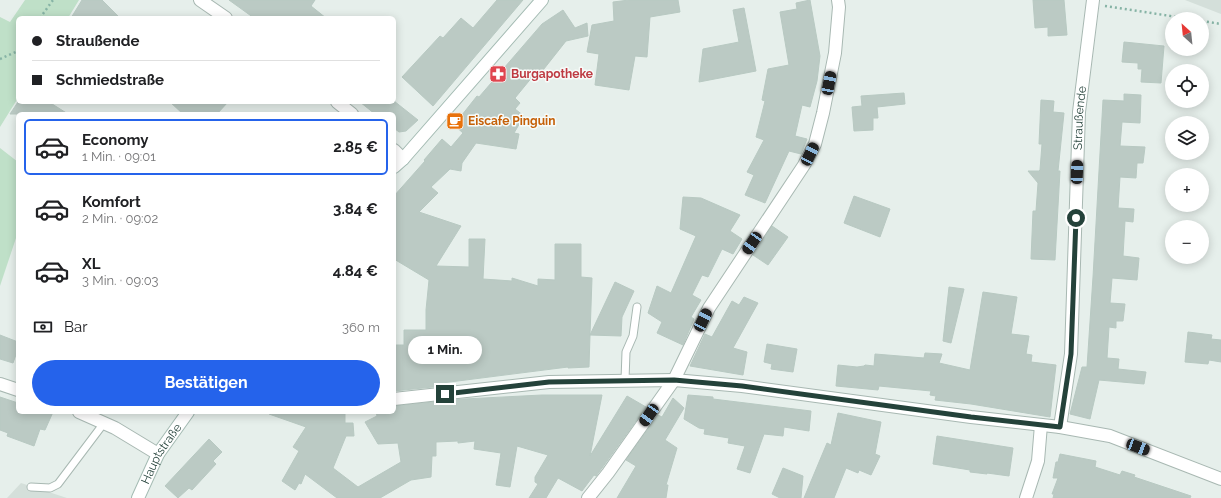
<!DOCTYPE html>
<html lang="de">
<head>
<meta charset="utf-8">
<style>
	body { margin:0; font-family:Raleway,sans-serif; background:#f2f2f2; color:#202124; height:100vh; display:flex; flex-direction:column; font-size:15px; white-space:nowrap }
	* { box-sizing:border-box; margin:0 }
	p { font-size:13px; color:#757577 }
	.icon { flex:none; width:22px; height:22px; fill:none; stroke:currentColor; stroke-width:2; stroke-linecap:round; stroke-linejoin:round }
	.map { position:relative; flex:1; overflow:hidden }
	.side { position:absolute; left:16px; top:112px; width:380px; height:302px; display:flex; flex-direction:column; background:#fff; border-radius:6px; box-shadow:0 2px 10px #0003 }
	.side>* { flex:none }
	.hud { position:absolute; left:16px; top:16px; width:380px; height:88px; border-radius:6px; box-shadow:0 2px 10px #0003; display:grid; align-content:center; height:88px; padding:0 16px; background:#fff }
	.needle { width:26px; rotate:333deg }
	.controls { position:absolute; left:1165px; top:12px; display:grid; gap:8px }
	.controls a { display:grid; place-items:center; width:44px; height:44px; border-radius:50%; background:#fff; box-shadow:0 2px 10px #0003; font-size:20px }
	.end { position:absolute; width:18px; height:18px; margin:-9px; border:5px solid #24423a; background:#fff; box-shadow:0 0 0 2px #fff }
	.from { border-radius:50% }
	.bubble { position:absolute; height:28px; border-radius:14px; background:#fff; box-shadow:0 2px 10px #0003; font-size:13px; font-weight:700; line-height:28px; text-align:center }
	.car { position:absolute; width:12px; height:24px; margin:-12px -6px; border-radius:5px; box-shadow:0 0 3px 1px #0007; background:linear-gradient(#222 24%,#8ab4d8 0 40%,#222 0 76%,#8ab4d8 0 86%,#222 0) }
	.hud b { display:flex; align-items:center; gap:14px; height:38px; font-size:15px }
	.hud b+b { border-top:1px solid #e0e0e0 }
	.hud i { width:10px; height:10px; background:#202124 }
	ul { padding:7px 0 0; list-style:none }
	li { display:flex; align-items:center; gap:12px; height:56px; margin:0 8px 6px; padding:0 8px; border:2px solid transparent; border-radius:6px }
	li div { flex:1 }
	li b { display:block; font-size:15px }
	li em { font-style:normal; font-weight:700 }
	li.on { border-color:#2563eb }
	li>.icon { width:36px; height:36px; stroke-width:1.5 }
	.pay { display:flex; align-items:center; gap:10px; height:44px; padding:0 16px; font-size:15px }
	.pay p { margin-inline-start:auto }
	.button { display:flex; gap:8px; margin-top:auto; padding:8px 16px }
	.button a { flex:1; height:46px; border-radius:24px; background:#2563eb; color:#fff; font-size:16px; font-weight:700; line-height:46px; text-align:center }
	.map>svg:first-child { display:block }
</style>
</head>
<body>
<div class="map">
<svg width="1221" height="498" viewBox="0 0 1221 498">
	<rect width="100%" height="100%" fill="#e6efeb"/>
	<path fill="#d4dfda" d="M1185,0H1221V14Z
		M21,483L67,498H7Z"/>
	<path fill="#bfe0c8" d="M25,0H79L68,18H18V98L0,127V17L10,22Z
		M0,148L18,162V232L0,286Z"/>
	<path fill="#bbcac4" stroke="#b8c9c2" d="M82,0H102L120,18H71Z
		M229,0H315L311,6L326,18H254Z
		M497,0H523L433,106L402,77L440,36L443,38L461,18L473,28Z
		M629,0H678L680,12L650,17L647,57L635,56L629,90L595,85L599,54L587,52L592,25L614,21L613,2Z
		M810,0L820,56L817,81L810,107L802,105L795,136L807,139L801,154L789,151L765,203L745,195L754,175L747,172L764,140L756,137L765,101L762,100L768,69L789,65L780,12L797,9L796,3Z
		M1033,0H1064L1067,35L1048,36V27L1035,28Z
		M744,8L756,71L699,82L703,49L739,42L733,10Z
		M563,10L575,28L587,23L588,36L566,41L536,79L533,76L515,98L520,103L515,109L524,116L514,133L519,134L516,149L476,143L462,163L461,171L450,169L431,187L438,193L419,212L461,226L436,266L469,267V239H485L483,279L512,281V278L538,286V279L555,280V244H581V277L592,278L590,335L615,282L634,291L622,317L621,336L590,335L589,367L568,368V367L442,383V386L394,391V345H404V330H426V310L429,280L394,259V196L425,161L424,160L442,139L451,147L463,133L454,125L477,96L479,97L542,24Z
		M1124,42L1164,46L1161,83L1141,82L1142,69H1138V63L1122,62Z
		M904,93L905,104L877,107L878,118H873V130L854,131L852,107L862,106L861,96Z
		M1124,94L1141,95L1140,123L1122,122L1120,146L1145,147L1143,163H1137L1136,178L1120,177L1118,208L1134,209L1133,222L1125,221L1123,256L1139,258L1137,280L1112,278L1110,303L1125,304L1123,321H1116V328L1109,327L1107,358L1119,359L1118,369L1146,372L1144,384L1099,380L1090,419L1070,414L1082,367H1087L1093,277L1103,100L1124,101Z
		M1041,100L1054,101L1053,112L1064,113L1058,171H1060L1055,260L1031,259L1033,211H1036L1038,183L1028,171H1039L1040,170L1042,144H1039Z
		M394,101L418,120L406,131L399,132L394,128V114H375L360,102H394Z
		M18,102H49L68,114H10Z
		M170,102H228L217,114H183Z
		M854,196L890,209L880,237L844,223Z
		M683,197L701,198L740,215L730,231L742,239L733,254L722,249L708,277L702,275L692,295L701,300L691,317L694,319L683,345L657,333L662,322L648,313L657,286L671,293L696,236L680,229Z
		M772,226L788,237L768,265L753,255Z
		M949,287L964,289L951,343L943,341Z
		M983,292L1017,297L1011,334L1029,336L1026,354L1032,355L1031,362L1056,365L1050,417L971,404L935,400L936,396L930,395L931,391L879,386L878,390L836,386L838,365L857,367L864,366L865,365L874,366L875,354L924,358L925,353L942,354L939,363L970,370Z
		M744,297L758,303L733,348L747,352L743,375L690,366L705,334L712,337L732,301L739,305Z
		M1188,332L1212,335L1211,339L1221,340V362L1209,360L1208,364L1185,362Z
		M0,335L18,342V349L13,363L0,359Z
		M767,344L797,349L793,372L771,369L772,364L764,362Z
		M542,395H602L590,456L627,396L646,407L602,468L596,476L594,475L582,491L558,478L546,498H529L538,484L535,482V477L548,455L517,446L510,487L496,485L501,453L474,449L475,441L458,443V441L436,442V456H432L431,477L411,480L380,498H337L305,474L301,484L299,483L295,490L282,481L299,451L293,447L306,427L269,414V412H326L345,414V423H353L354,436H346L333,468L358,487L401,462L398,443L378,444L365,422L377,416L376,412H394V406L464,399Z
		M688,395L713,397V399L811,411L809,431L784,427L783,436L764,434L750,473L737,469L745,446L728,443L729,438L704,434L705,429L699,428L684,419Z
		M0,397L18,403V412H53L45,430L40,429L34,446L7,436L8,433L0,430Z
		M673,398L684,408L665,440L677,448L666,485H668L666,498H617L636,466L626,460L658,415L662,417Z
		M838,413L881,422L875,454L880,456L871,475L859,470L858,473L846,468L834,498H804L827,443L831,445Z
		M937,436L1013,448L1009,476L987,473V474L970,472V470L933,464Z
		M209,439L222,452L213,461L216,464L192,490L189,488L178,498L165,486Z
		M1060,454L1096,461L1095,467L1120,475L1122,471L1135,475L1134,477L1191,496L1190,498H1053L1054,494H1052L1058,478H1053L1056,462H1058Z
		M783,468L803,476L801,498H780L772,494Z"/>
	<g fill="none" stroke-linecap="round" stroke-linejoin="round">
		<defs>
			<path id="service" d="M625,380L626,352L633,336L637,307
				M31,487L50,488L58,484L104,423"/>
			<g id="minor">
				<path d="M200,0L226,18"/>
				<path d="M337,102L352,114"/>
				<path d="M394,150L403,159"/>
				<path id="s1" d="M1060,427L1071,354L1079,112L1093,0"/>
				<path d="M588,498L608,473L674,380L709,308L804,165L815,144L823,113L835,53L839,7L838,0"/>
				<path d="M1026,498L1038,461L1041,425"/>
			</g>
			<path id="tertiary" d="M0,384L18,390
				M394,399L549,382L674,380L742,386L971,417L1060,427L1110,436L1221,479
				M79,412L115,428L158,454"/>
			<g id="secondary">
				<path d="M394,167L403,159L542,0"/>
				<path id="s2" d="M138,498L158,454L188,412"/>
			</g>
		</defs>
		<use href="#service" stroke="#a8b8b2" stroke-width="9"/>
		<use href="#minor" stroke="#a8b8b2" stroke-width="14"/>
		<use href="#tertiary" stroke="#a8b8b2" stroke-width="14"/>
		<use href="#secondary" stroke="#a4bbb3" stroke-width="14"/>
		<path stroke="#86b3a5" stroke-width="2.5" stroke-dasharray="2 3" stroke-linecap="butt" d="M1105,6L1190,19
			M40,18L53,0
			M1202,21L1221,24
			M0,59L18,51"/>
		<use href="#service" stroke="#fff" stroke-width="7"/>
		<use href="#minor" stroke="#fff" stroke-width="12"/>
		<use href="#tertiary" stroke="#fff" stroke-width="12"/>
		<use href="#secondary" stroke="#fff" stroke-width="12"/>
	</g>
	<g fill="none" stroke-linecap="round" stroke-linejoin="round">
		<path stroke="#24423a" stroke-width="5" d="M445,394L549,382L674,380L742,386L971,417L1060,427L1071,354L1076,218"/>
	</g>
	<defs>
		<symbol id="pharmacy-square" viewBox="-11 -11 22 22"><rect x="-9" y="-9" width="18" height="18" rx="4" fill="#e0444e" stroke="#f7fbf9"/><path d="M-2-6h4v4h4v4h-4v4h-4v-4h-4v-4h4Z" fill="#fff"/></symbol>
		<symbol id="cafe-square" viewBox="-11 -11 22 22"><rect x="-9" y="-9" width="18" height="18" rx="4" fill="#e8710a" stroke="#f7fbf9"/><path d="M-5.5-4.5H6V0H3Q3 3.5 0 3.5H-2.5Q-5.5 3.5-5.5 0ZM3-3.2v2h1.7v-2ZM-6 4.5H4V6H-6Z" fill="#fff"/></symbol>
	</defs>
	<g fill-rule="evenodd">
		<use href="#pharmacy-square" x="488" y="64" width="20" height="20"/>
		<use href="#cafe-square" x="445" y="111" width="20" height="20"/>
	</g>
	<g text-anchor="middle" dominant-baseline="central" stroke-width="3" stroke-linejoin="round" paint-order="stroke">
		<g font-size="12" font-weight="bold" fill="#be3a42" stroke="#f7fbf9" text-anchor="start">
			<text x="511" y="74">Burgapotheke</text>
		</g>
		<g font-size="12" fill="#24423a" stroke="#f7fbf9">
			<text stroke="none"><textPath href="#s1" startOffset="310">Straußende</textPath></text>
			<text stroke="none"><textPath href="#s2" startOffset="50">Hauptstraße</textPath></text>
		</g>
		<g font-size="12" font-weight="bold" fill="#c56008" stroke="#f7fbf9" text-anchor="start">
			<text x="468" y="121">Eiscafe Pinguin</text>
		</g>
	</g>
</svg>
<div class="controls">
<a><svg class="needle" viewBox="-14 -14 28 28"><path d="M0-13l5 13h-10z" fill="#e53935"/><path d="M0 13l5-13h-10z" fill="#757577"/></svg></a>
<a><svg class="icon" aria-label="locate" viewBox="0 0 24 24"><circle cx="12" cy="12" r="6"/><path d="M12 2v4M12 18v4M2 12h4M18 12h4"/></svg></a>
<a><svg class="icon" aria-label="layers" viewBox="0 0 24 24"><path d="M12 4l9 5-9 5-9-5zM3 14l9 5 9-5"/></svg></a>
<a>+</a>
<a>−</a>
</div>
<i class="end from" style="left:1076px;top:218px"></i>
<i class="end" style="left:445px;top:394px"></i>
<div class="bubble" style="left:408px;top:336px;width:74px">1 Min.</div>
<i class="car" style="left:829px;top:83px;rotate:11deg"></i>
<i class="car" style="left:810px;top:154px;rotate:26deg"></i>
<i class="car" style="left:1077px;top:172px;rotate:2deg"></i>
<i class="car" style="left:752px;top:243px;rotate:214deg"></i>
<i class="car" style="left:703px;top:320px;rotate:26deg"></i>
<i class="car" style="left:649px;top:415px;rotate:215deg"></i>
<i class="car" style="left:1138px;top:447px;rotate:111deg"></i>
<div class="hud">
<b><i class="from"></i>Straußende</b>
<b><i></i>Schmiedstraße</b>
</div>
<section class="side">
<ul>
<li class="on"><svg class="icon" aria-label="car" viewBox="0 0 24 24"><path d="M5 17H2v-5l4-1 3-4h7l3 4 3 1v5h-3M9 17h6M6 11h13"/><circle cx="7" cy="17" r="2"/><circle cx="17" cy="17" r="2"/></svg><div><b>Economy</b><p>1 Min. · 09:01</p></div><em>2.85 €</em></li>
<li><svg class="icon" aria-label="car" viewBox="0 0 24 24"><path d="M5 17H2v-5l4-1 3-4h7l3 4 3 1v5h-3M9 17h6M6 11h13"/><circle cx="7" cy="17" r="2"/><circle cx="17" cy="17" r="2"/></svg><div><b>Komfort</b><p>2 Min. · 09:02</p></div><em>3.84 €</em></li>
<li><svg class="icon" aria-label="car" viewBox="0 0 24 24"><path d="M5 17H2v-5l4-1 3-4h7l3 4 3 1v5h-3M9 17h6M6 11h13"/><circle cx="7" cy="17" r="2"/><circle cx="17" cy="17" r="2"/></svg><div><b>XL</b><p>3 Min. · 09:03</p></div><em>4.84 €</em></li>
</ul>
<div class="pay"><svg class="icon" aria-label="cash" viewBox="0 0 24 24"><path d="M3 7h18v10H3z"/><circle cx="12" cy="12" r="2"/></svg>Bar<p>360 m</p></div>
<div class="button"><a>Bestätigen</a></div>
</section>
</div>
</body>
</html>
